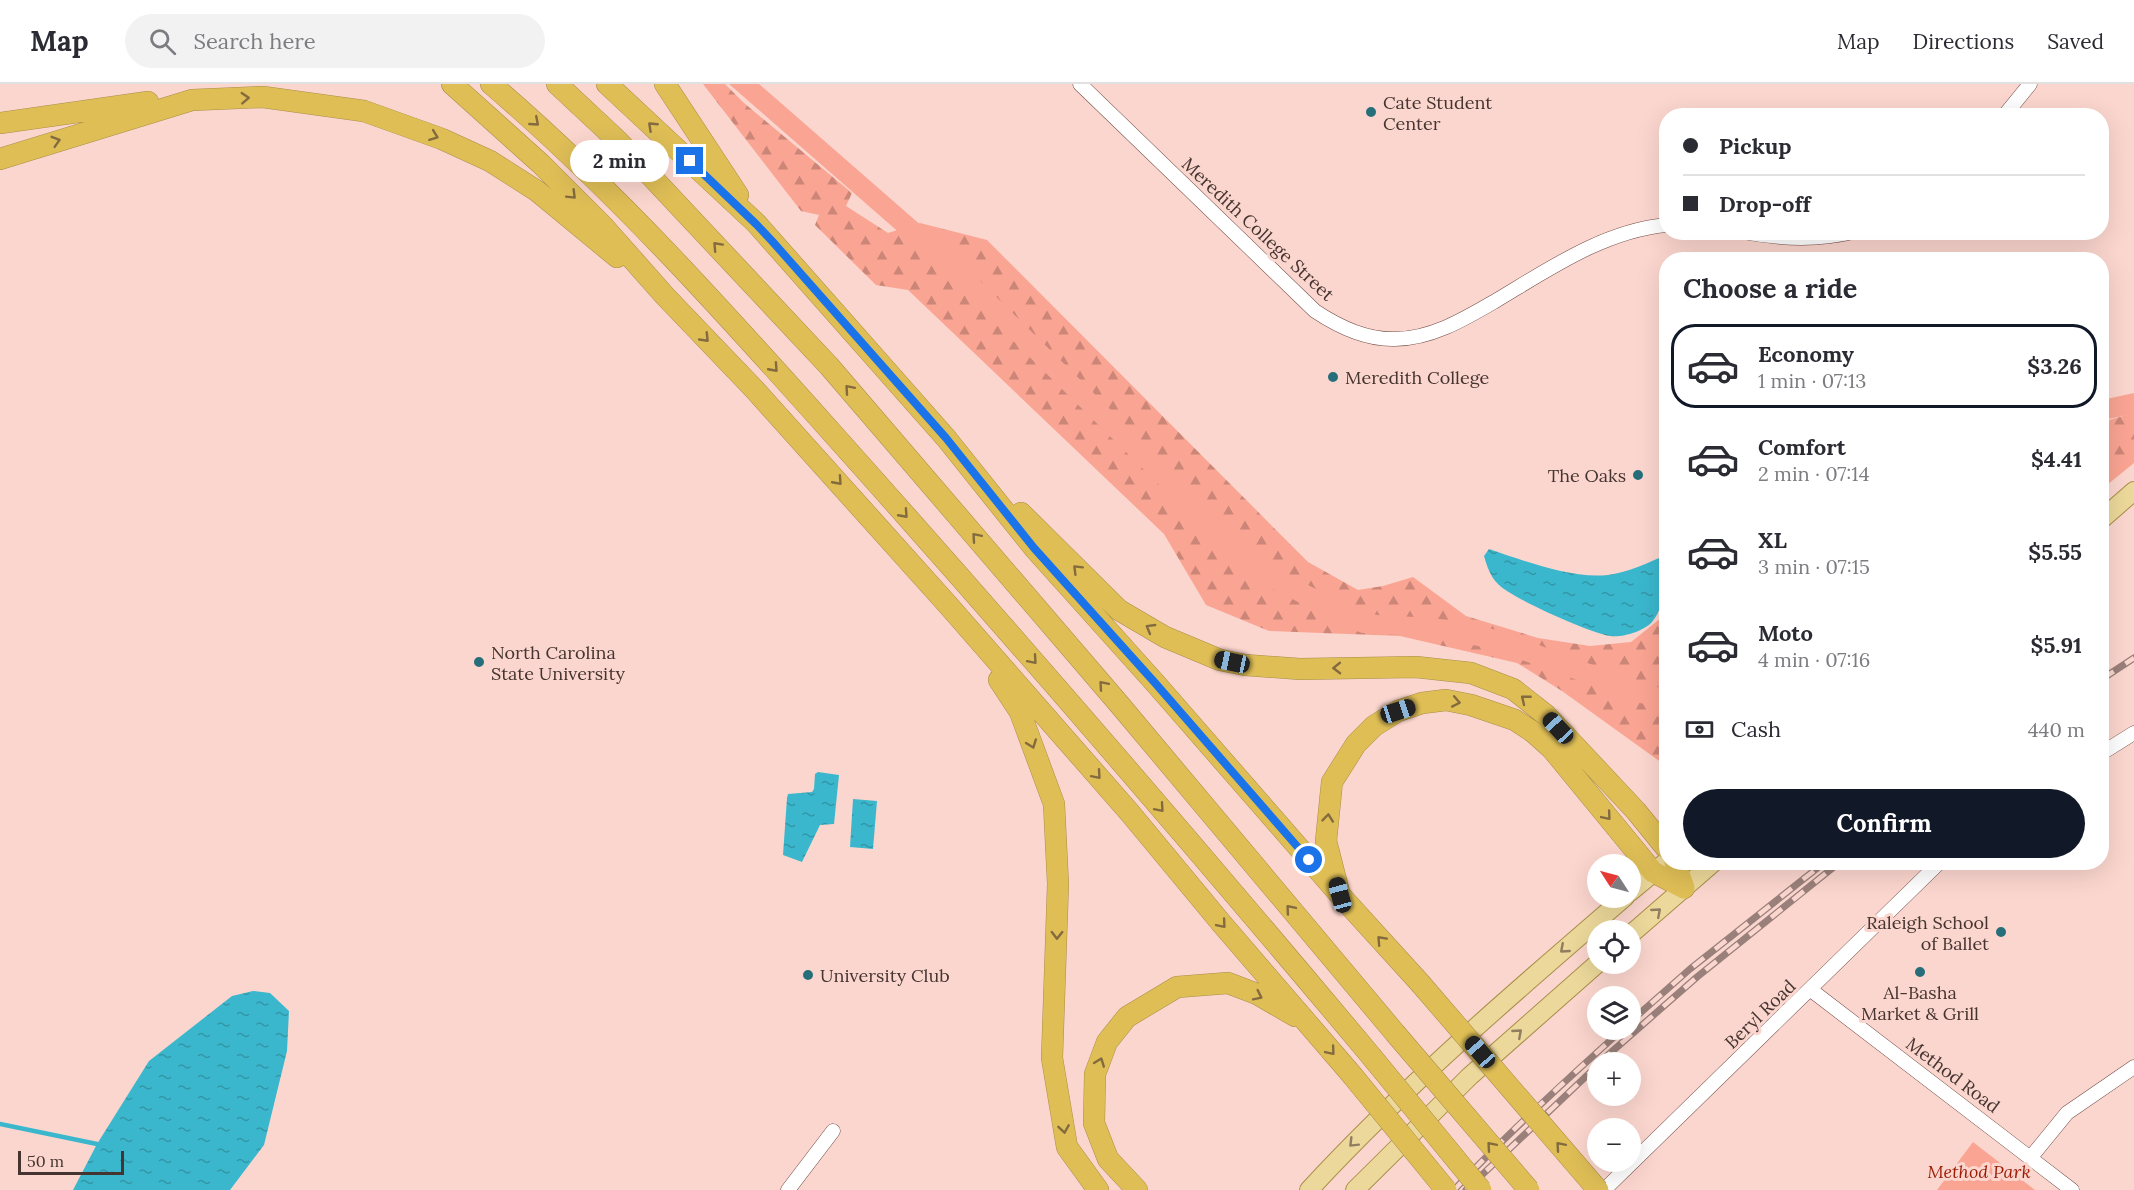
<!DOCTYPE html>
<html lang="en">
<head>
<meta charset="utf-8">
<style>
	body { margin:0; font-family:Lora,serif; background:#f2f2f3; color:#2b2b33; height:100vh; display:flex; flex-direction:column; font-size:22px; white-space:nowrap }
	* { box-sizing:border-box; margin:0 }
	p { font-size:20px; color:#7c7c81 }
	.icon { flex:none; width:33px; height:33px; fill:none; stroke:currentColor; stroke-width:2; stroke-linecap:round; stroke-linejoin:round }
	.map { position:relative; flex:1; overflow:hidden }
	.side { position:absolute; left:1659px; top:168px; width:450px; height:618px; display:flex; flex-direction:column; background:#fff; border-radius:24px; box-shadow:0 6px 24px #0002 }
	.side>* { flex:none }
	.hud { position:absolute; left:1659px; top:24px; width:450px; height:132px; border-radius:24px; box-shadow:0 6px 24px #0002; display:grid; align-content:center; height:132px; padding:0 24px; background:#fff }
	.needle { width:39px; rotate:306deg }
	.fabs { position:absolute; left:1587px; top:770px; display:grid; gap:12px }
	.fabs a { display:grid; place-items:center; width:54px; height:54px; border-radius:50%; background:#fff; box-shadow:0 6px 24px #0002; font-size:30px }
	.scale { position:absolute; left:18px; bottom:15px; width:106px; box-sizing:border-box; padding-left:6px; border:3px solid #463430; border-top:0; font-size:16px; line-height:21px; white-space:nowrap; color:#463430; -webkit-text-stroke:4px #fbd6ce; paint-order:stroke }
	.end { position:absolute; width:27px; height:27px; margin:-14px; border:8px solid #1a73e8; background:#fff; box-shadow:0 0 0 3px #fff }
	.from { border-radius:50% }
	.bubble { position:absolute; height:42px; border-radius:21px; background:#fff; box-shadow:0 6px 24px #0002; font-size:20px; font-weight:700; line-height:42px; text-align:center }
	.car { position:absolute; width:18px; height:36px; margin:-18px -9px; border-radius:8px; box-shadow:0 0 4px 2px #0007; background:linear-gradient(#222 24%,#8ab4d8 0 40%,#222 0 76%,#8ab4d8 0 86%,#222 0) }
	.hud b { display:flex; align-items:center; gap:21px; height:57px; font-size:22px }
	.hud b+b { border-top:2px solid #e1e1e2 }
	.hud i { width:15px; height:15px; background:#2b2b33 }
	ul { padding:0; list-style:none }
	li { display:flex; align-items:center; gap:18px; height:84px; margin:0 12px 9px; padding:0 12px; border:3px solid transparent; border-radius:24px }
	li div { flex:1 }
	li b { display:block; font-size:22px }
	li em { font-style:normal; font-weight:700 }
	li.on { border-color:#111827 }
	li>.icon { width:54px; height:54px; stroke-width:1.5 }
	h2 { padding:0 24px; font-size:27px; line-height:72px }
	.pay { display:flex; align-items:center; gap:15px; height:66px; padding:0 24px; font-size:22px }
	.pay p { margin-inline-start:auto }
	.cta { display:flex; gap:12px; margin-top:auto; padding:12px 24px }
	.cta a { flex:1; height:69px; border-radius:36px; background:#111827; color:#fff; font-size:24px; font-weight:700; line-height:69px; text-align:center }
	header { display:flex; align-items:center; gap:36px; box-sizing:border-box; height:84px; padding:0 30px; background:#fff; border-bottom:2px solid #e1e1e2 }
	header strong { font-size:28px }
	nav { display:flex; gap:33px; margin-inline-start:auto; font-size:21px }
	.search { width:420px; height:54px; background:#f2f2f3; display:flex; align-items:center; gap:15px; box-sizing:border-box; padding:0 21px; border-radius:33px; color:#7c7c81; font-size:22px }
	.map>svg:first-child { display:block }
</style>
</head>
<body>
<header>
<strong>Map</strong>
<div class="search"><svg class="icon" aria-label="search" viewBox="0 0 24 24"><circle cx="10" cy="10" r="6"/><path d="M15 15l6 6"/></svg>Search here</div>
<nav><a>Map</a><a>Directions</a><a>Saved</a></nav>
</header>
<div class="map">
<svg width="2134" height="1106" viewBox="0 0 2134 1106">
	<defs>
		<pattern id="forest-firs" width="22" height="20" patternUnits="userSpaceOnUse" patternTransform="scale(1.5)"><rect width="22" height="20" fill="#faa493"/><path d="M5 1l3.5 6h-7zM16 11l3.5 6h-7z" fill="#cc8678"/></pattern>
		<pattern id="water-ripples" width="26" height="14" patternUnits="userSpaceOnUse" patternTransform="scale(1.5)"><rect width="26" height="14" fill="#3ab7cd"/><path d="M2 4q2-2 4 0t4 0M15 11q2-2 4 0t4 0" fill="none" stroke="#3396a7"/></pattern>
	</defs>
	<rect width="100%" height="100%" fill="#fbd6ce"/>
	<path fill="url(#forest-firs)" d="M703,0H725L744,19L852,109L846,122L888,149L920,139L987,156L1308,478L1358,506L1383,502L1413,493L1466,532L1538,554L1590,562L1631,558L1666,530V679H1662L1562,607L1517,579L1400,552L1269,547L1206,521L1164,450L908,206L876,201L815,141L819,131L801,127Z
		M2134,329V379L2102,405V338Z"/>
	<path fill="#faa493" d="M729,0H759L947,164L1213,427L1282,488L1362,528L1378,531L1434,534L1498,546L1647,601L1666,605V624L1640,619L1489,564L1422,552L1362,549L1346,543L1271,504L1199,440L934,179Z
		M2134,309V330L2102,336V316Z
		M1973,1058L2035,1106H1937Z"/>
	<path fill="url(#water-ripples)" d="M1489,465C1525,477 1570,495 1608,491C1626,489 1650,478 1666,471C1667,491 1666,522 1652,538C1644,547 1622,554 1610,552C1590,549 1511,514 1498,500C1490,492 1487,482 1484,472Z
		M818,688L839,691L834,740L820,741L802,778L783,771L787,714L788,710L812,708L814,705L815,690Z
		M853,715L877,717L873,765L850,763Z
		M253,907L270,909L289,927L287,967L264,1061L230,1106H73L97,1060L149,977L232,912Z"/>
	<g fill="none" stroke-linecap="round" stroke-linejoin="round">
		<path stroke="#3ab7cd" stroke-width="4.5" d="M0,1040L97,1060"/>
		<defs>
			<path id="minor" d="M1080,0L1315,227C1339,243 1366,256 1395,255C1432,255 1466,234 1497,216C1549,185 1604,147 1666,141
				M2004,32L2030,0
				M1743,148C1780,155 1817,157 1853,148
				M2102,669L2134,649
				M1811,906L2072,1106
				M2031,1073L2067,1029L2134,983
				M788,1106L833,1047
				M1604,1106L1940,778"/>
			<path id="major" d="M2102,435L2134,407
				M1630,808L1666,778
				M1630,851L1714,778
				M1309,1106C1407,1000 1516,907 1625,813
				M1355,1106L1470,992L1598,879"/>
			<path id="highway" d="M452,0L541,80L603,142L665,212L755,306L948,521L1130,729L1222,840L1352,991
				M491,0C628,117 747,254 867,388C1038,580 1206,775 1371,972
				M557,0L618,57L829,282L1119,620L1395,949
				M607,0L756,139L946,354L1034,464L1156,600L1340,811L1420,899
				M665,0L738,111
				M0,39L148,18
				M0,75L192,16L263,13L364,27L442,55L490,77L537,107L617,173
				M1021,429L1119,526L1165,553L1220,576L1245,581L1300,585L1416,583L1471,589L1513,605L1546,631L1636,727L1666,764
				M999,596L1020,628L1054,720L1058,800L1052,974L1067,1063L1098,1106
				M1675,778L1684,804
				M1339,808L1326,757L1332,698L1356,660L1374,642L1398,627L1422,619L1446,616L1471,621L1515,636L1533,648L1552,665L1653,788L1684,804
				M1137,1106L1108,1075L1094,1039L1095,990L1107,958L1127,933L1177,903L1228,899L1257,910L1295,932"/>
		</defs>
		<use href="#minor" stroke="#734d45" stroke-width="15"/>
		<use href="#major" stroke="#a98e49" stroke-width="20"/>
		<use href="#highway" stroke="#a98e49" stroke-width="22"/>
		<use href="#minor" stroke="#fff" stroke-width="14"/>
		<use href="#major" stroke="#ecd89a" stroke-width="18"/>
		<use href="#highway" stroke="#dfbe56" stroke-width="21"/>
		<defs>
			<path id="rail" d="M2102,595L2134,574
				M1630,938L1690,885L1825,778
				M1600,978L1697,893L1840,778
				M1454,1106C1508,1049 1565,997 1623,945
				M1466,1106L1598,981"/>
		</defs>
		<use href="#rail" stroke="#9a807a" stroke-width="7"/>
		<use href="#rail" stroke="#fbd6ce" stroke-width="4.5" stroke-dasharray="14" stroke-linecap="butt"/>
		<defs>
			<path id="highway-bridge" d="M1420,899L1598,1106
				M1395,949L1529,1106
				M1371,972L1481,1106
				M1352,991L1446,1106"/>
		</defs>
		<use href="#highway-bridge" stroke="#a98e49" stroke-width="22" stroke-linecap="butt"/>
		<use href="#highway-bridge" stroke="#dfbe56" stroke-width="21"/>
	</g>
	<defs><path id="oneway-chevron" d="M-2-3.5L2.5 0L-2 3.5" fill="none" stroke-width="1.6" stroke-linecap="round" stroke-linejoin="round" transform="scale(1.5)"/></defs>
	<g stroke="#836b3f">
		<use href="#oneway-chevron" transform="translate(245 14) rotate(-3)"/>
		<use href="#oneway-chevron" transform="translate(535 38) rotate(41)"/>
		<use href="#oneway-chevron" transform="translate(652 42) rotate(-137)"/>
		<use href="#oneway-chevron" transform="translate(434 52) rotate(21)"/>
		<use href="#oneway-chevron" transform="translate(56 57) rotate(-17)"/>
		<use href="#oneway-chevron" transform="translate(572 111) rotate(45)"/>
		<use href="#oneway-chevron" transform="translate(717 162) rotate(-133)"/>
		<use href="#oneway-chevron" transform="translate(705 254) rotate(46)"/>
		<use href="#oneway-chevron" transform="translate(774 284) rotate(48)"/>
		<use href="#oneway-chevron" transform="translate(849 305) rotate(-131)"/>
		<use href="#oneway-chevron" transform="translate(838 397) rotate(48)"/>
		<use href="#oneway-chevron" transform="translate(904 430) rotate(48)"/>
		<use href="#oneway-chevron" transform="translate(976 453) rotate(-131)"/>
		<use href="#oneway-chevron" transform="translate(1077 485) rotate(-135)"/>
		<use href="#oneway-chevron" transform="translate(1150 544) rotate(-150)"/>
		<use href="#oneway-chevron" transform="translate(1033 576) rotate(49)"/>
		<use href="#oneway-chevron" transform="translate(1337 584) rotate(179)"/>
		<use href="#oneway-chevron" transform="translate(1103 601) rotate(-131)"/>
		<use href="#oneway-chevron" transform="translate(1525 615) rotate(-141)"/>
		<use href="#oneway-chevron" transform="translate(1456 618) rotate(11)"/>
		<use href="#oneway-chevron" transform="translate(1032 660) rotate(70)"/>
		<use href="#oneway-chevron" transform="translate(1097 691) rotate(49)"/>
		<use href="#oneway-chevron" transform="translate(1160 724) rotate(49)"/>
		<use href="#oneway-chevron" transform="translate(1607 732) rotate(50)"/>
		<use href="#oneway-chevron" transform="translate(1328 734) rotate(-84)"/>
		<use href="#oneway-chevron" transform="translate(1290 825) rotate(-130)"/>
		<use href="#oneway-chevron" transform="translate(1222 840) rotate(50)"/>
		<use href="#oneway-chevron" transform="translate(1057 851) rotate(91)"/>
		<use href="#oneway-chevron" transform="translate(1381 856) rotate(-133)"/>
		<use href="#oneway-chevron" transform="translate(1258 912) rotate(26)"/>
		<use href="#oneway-chevron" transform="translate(1331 967) rotate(50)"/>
		<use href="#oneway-chevron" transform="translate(1100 978) rotate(-69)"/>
		<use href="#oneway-chevron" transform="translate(1064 1045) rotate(81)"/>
		<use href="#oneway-chevron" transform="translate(1491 1062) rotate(-131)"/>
		<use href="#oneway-chevron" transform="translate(1560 1062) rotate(-131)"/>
	</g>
	<g stroke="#917e60">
		<use href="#oneway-chevron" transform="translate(1657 828) rotate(-41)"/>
		<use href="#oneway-chevron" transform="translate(1564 865) rotate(139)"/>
		<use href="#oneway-chevron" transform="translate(1518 949) rotate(-41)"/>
		<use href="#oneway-chevron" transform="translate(1353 1059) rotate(135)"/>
	</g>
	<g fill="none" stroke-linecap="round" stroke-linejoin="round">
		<path stroke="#1a73e8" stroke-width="8" d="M690,77L756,140L772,157L946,354L1034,464L1156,600L1309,776"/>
	</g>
	<g fill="#276e7b" stroke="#fbd6ce" stroke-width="2">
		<circle cx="1371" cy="28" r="6"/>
		<circle cx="1333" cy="293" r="6"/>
		<circle cx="1638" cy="391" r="6"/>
		<circle cx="479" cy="578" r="6"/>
		<circle cx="2001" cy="848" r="6"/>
		<circle cx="1920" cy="888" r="6"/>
		<circle cx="808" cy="891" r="6"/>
	</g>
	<g text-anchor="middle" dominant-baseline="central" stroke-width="6" stroke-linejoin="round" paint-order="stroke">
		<g font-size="18" fill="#463430" stroke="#fbd6ce" text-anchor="start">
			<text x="1383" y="18">Cate Student<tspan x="1383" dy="21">Center</tspan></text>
			<text x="1345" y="293">Meredith College</text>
			<text x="1626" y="391" text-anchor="end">The Oaks</text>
			<text x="491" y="568">North Carolina<tspan x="491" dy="21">State University</tspan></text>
			<text x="1989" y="838" text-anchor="end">Raleigh School<tspan x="1989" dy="21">of Ballet</tspan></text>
			<text x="820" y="891">University Club</text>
			<text x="1920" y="908" text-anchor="middle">Al-Basha<tspan x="1920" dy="21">Market &amp; Grill</tspan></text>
		</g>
		<g font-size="18" fill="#463430" stroke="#fbd6ce">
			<text transform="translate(1258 145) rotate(43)">Meredith College Street</text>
			<text transform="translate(1760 930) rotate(-44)">Beryl Road</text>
			<text transform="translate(1953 991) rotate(37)">Method Road</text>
		</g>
		<g font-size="18" font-style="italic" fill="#9d1b05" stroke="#fbd6ce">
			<text x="1979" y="1087">Method Park</text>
		</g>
	</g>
</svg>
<div class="fabs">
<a><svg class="needle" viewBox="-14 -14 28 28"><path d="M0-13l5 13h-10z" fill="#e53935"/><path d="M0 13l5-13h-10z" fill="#7c7c81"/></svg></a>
<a><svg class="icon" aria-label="locate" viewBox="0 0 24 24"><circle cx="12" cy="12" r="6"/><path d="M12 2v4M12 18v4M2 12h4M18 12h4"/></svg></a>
<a><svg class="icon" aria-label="layers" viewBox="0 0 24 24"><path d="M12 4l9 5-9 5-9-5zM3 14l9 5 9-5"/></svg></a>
<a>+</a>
<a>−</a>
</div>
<div class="scale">50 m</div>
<i class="end from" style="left:1309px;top:776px"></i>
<i class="end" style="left:690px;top:77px"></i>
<div class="bubble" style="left:570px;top:56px;width:99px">2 min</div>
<i class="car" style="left:1232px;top:578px;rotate:282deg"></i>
<i class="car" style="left:1398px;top:627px;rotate:72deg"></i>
<i class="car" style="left:1558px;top:644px;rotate:317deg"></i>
<i class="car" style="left:1340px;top:811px;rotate:345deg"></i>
<i class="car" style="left:1480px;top:968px;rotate:319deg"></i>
<div class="hud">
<b><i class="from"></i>Pickup</b>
<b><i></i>Drop-off</b>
</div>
<section class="side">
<h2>Choose a ride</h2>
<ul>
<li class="on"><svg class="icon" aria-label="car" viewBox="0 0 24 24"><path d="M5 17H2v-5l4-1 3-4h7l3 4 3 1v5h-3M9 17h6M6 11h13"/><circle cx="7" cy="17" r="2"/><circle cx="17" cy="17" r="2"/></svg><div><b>Economy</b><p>1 min · 07:13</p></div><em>$3.26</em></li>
<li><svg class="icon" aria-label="car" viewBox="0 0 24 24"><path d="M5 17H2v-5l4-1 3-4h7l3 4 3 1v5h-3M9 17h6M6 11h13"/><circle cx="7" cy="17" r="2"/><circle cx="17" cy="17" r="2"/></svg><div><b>Comfort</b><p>2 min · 07:14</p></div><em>$4.41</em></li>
<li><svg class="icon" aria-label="car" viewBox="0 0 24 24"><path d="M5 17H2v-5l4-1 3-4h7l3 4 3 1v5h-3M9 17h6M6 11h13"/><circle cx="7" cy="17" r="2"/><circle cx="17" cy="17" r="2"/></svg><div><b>XL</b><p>3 min · 07:15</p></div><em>$5.55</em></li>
<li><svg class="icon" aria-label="car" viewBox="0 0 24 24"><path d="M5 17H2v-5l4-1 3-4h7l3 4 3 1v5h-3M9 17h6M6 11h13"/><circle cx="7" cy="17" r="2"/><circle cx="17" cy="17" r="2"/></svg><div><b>Moto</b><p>4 min · 07:16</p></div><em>$5.91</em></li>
</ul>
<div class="pay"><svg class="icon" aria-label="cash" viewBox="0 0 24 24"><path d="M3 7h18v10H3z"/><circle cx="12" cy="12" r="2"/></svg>Cash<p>440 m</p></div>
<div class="cta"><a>Confirm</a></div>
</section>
</div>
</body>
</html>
